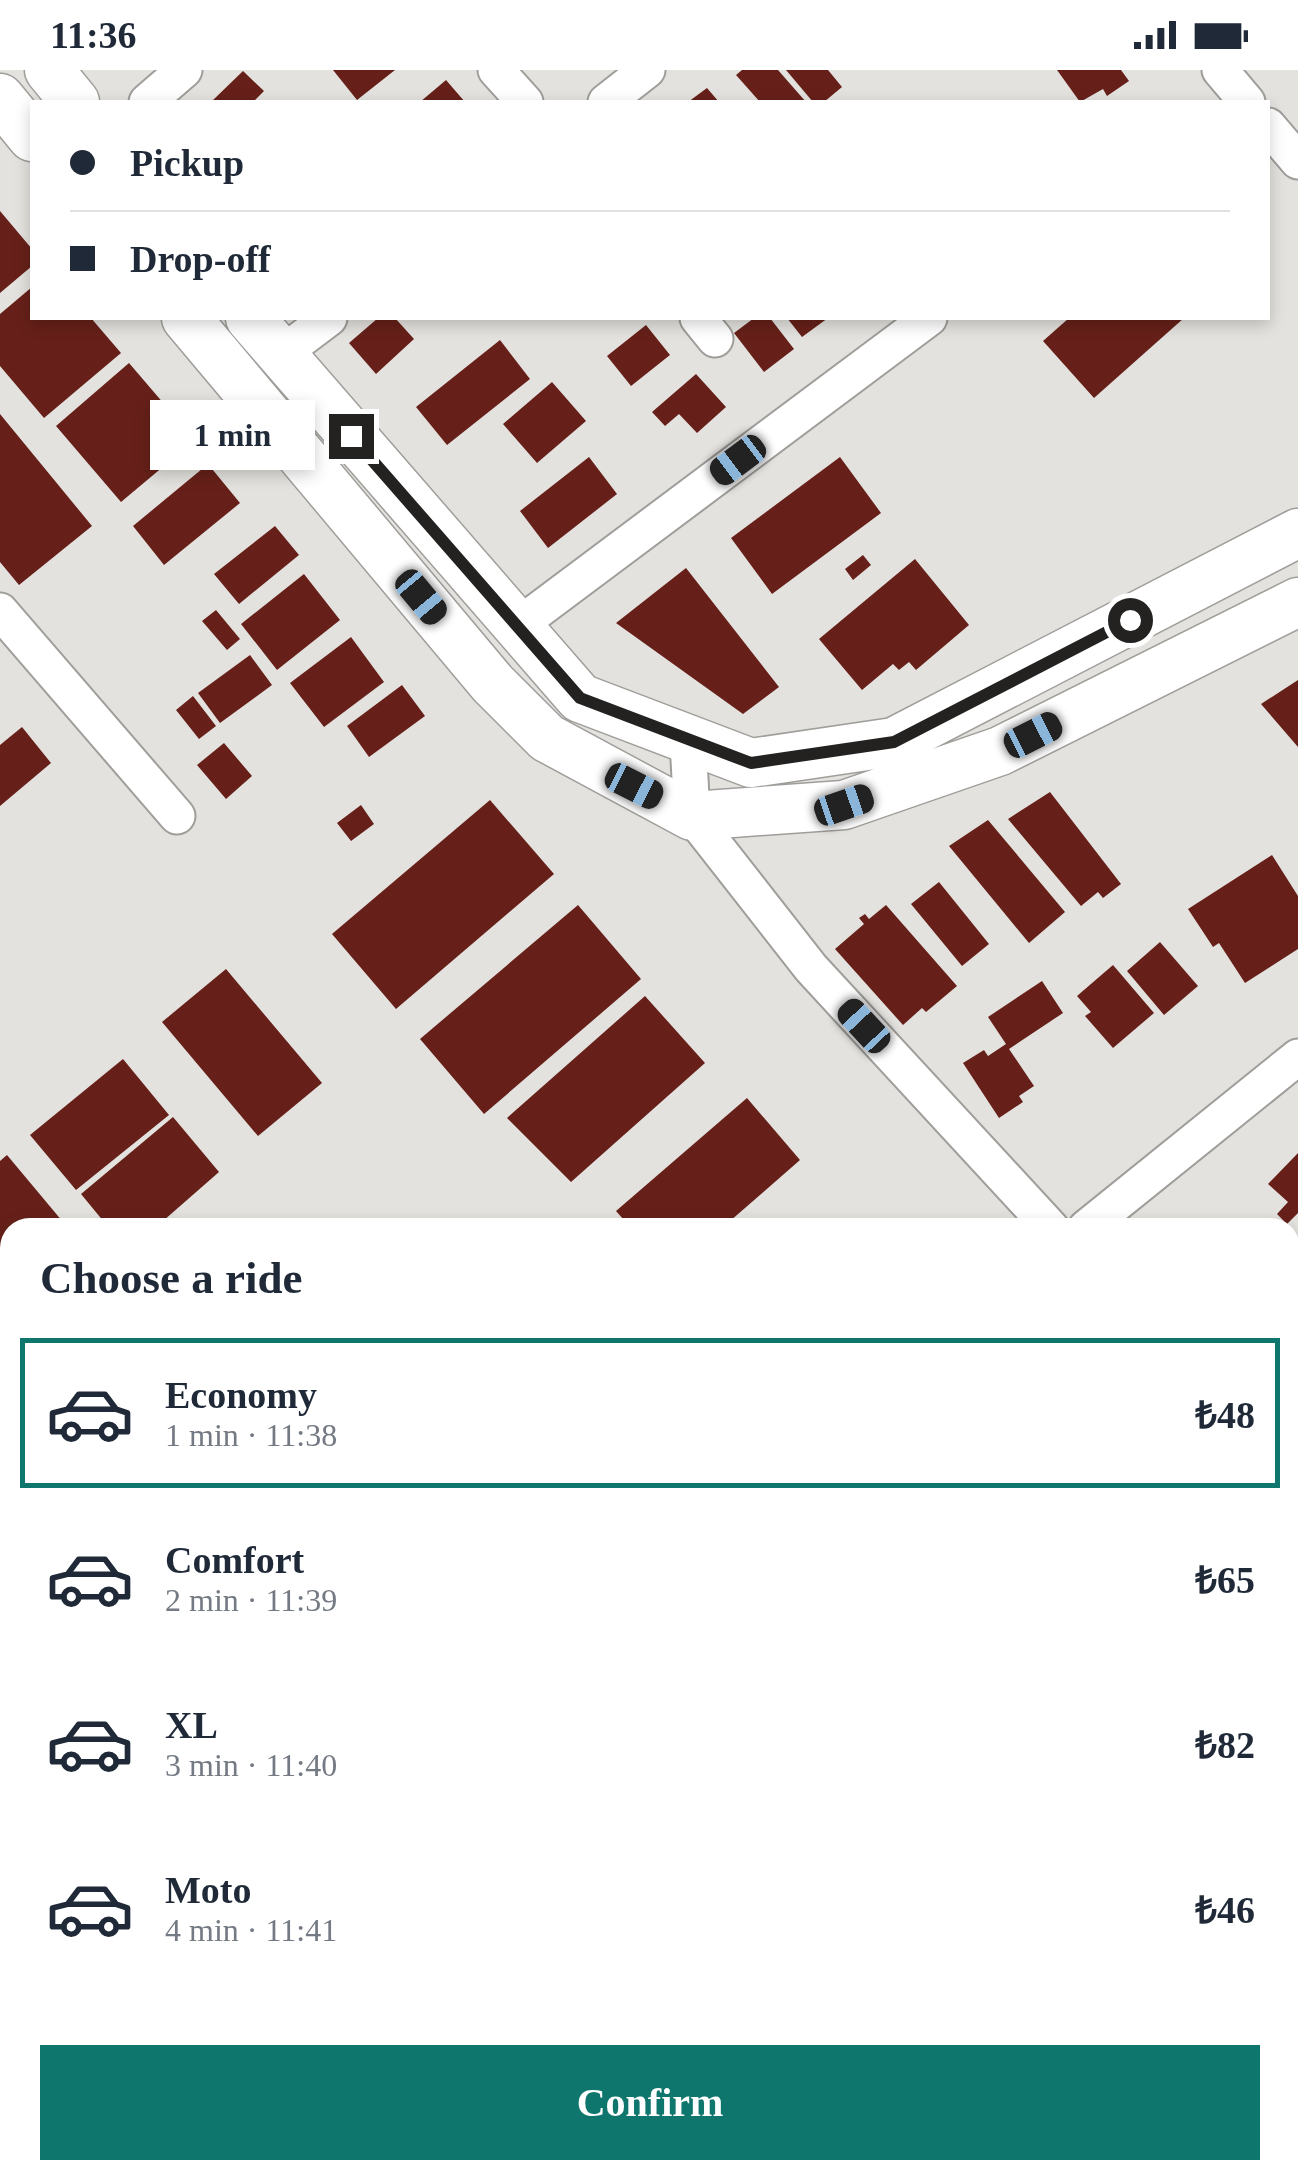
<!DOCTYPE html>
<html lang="en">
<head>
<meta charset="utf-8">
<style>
	body { margin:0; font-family:"Times New Roman",serif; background:#f6f6f7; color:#1f2937; height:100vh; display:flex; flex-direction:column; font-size:38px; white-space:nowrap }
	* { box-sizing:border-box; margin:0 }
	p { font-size:32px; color:#747a83 }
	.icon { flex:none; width:55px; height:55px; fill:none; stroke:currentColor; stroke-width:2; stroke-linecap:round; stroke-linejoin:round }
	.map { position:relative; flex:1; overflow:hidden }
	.sheet { position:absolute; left:0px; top:1148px; width:1300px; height:962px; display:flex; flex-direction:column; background:#fff; border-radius:30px 30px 0 0; box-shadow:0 5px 15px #0003 }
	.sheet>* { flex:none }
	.banner { position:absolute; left:30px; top:30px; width:1240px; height:220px; border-radius:0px; box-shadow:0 5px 15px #0003; display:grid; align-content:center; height:220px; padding:0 40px; background:#fff }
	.end { position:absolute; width:45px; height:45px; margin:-22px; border:12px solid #232221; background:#fff; box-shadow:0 0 0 5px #fff }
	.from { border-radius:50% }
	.bubble { position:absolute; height:70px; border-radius:0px; background:#fff; box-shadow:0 5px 15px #0003; font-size:32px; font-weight:600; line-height:70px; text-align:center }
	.car { position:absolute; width:30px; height:60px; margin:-30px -15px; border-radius:12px; box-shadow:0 0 8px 2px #0007; background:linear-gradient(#222 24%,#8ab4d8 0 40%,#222 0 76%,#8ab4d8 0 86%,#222 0) }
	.banner b { display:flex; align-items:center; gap:35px; height:95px; font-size:38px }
	.banner b+b { border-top:2px solid #e0e1e3 }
	.banner i { width:25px; height:25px; background:#1f2937 }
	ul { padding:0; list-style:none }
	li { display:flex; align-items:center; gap:30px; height:150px; margin:0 20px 15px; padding:0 20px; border:5px solid transparent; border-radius:0px }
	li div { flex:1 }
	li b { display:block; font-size:38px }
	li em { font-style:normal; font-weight:600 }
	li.on { border-color:#0f766e }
	li>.icon { width:90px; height:90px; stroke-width:1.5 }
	h2 { padding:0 40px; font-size:45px; line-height:120px }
	.action { display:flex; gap:20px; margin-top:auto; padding:20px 40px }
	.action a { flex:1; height:115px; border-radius:0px; background:#0f766e; color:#fff; font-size:40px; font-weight:600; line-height:115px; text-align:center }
	.status { display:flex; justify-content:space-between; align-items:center; height:70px; padding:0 50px; background:#fff; direction:ltr }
	.status svg { height:28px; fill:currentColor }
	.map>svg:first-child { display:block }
</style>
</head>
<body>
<div class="status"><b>11:36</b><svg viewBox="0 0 49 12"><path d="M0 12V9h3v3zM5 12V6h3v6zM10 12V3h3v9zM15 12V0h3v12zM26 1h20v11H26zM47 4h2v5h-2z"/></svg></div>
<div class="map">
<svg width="1298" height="2108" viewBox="0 0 1298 2108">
	<rect width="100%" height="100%" fill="#e4e2de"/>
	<path fill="#662019" d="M333,0H395L357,30Z
		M742,0H778L806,32H760L736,5Z
		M786,0H828L842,17L824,32H813Z
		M1057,0H1121L1129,11L1107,26L1103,19L1080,32Z
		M243,1L264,21L255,30L258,32H211Z
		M446,10L465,32H420Z
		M707,18L719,32H688Z
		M0,141L32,179V196L0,223Z
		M32,217V248H91L121,283L44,348L0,296V244Z
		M378,248H395L414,269L376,304L349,273Z
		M754,248H770L794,279L764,302L734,263Z
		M787,248H828L802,267Z
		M1069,248H1184L1094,328L1043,271Z
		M646,255L670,285L631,316L607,286Z
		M500,270L530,309L447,375L416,337Z
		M129,293L195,370L121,432L56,356Z
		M696,304L726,337L697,363L679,344L665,356L652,342Z
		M552,312L586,351L537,393L503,354Z
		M0,344L92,456L19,515L0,492Z
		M589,387L617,424L548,478L520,441Z
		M840,387L881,443L772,524L731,468Z
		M208,394L240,433L164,495L133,456Z
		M275,456L299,485L239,534L214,504Z
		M863,485L871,495L853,510L845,499Z
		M915,489L969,555L916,600L909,592L899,600L893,594L862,620L819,569Z
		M686,498L779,617L743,644L616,553Z
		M304,504L340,550L277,600L241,554Z
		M216,540L240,569L227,580L202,551Z
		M351,567L384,612L324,657L290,613Z
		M250,585L272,615L220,653L198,623Z
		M1298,610V677L1261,634Z
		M402,615L425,646L369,687L347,656Z
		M193,626L216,656L199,669L176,640Z
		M22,657L51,693L0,736V675Z
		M224,673L252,706L226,729L197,695Z
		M1050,722L1121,814L1103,828L1098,822L1081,836L1008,749Z
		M490,730L554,804L396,939L332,864Z
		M361,735L374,754L351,771L337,753Z
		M988,750L1065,842L1029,873L949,776Z
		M1272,785L1298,826V879L1245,913L1219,873L1213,877L1188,839Z
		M939,812L989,874L962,896L911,834Z
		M578,835L641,909L484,1044L420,969Z
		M886,835L957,916L926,942L922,938L903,955L835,879L864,854L859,848L865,844L869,849Z
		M1160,872L1198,916L1164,945L1127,901Z
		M1113,895L1154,943L1113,978L1085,946L1091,942L1077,926Z
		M226,899L322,1013L258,1066L162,952Z
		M1042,911L1063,943L1009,979L1034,1016L1019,1026L1023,1032L999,1048L963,993L984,980L988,986L1006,974L988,947Z
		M645,926L705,993L571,1112L507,1048Z
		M123,989L169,1045L76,1120L30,1065Z
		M747,1028L800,1090L722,1158H631L616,1141Z
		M173,1047L219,1102L155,1158H109L81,1124Z
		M1298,1083V1143L1287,1154L1277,1144L1288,1132L1268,1114Z
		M7,1085L68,1158H10V1239L0,1227V1091Z
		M1298,1245V1310L1290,1318V1254Z
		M1290,1478L1298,1484V1503L1290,1513Z
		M1290,1677L1298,1686L1294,1704L1298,1714L1290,1721Z
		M1298,1724V1786L1290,1792V1729Z
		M1298,1999V2107L1288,2108L1281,2100H1290V2006Z
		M144,2100H232L221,2108H150Z
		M367,2100H429L434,2108H355Z
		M691,2100H702L709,2108H682Z
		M1012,2100H1037L1025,2108H1017Z"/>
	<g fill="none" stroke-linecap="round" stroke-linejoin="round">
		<defs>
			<path id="street" d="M496,0L525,32
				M1220,0L1247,32
				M147,32L184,0
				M606,32L647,0
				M1268,56L1298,91
				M698,248L715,269
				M280,285L329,248
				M0,541L177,746
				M516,557L929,248
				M688,671L692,746L811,898L1051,1158
				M1086,1158L1298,987
				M1290,1387L1298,1395
				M1290,1553L1298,1548
				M1290,1875L1298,1885
				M595,2100L603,2108
				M990,2100L996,2108
				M875,2108L885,2100"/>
			<path id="secondary" d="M49,0L75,32
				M0,28L32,67
				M186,248L493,614L547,668L692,746L844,735L1000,681L1298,532
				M250,248L580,628L751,693L894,672L1298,463"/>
		</defs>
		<use href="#street" stroke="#a09e9a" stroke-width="39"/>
		<use href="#secondary" stroke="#a09e9a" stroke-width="51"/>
		<use href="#street" stroke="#fff" stroke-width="35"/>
		<use href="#secondary" stroke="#fff" stroke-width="48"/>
	</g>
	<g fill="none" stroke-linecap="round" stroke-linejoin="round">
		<path stroke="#232221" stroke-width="12" d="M351,366L580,628L751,693L894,672L1130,550"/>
	</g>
</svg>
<i class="end from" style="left:1130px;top:550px"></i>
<i class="end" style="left:351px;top:366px"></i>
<div class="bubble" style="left:150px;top:330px;width:165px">1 min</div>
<i class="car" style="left:738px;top:390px;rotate:233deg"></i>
<i class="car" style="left:421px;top:527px;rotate:140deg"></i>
<i class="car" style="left:1033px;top:665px;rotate:63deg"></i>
<i class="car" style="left:634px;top:716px;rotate:117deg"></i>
<i class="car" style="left:844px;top:735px;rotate:71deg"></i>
<i class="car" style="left:864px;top:956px;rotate:317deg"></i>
<div class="banner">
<b><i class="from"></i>Pickup</b>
<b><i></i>Drop-off</b>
</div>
<section class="sheet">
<h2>Choose a ride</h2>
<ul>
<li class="on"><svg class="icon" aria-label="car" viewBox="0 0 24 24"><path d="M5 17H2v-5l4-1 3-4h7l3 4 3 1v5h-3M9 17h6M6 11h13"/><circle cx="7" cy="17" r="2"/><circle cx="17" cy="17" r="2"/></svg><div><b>Economy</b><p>1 min · 11:38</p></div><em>₺48</em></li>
<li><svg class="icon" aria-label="car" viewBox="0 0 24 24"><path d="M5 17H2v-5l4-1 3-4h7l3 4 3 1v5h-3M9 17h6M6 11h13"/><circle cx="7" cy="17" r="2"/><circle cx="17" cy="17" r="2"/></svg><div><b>Comfort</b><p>2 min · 11:39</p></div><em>₺65</em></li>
<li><svg class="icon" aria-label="car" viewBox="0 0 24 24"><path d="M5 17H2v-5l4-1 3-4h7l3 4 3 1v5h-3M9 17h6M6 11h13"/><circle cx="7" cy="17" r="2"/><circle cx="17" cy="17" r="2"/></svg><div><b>XL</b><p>3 min · 11:40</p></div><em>₺82</em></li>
<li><svg class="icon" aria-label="car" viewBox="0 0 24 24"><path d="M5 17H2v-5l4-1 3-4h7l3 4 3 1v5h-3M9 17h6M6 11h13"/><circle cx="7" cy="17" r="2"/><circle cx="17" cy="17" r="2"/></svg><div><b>Moto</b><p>4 min · 11:41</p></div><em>₺46</em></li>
</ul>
<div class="action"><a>Confirm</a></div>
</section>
</div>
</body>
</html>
